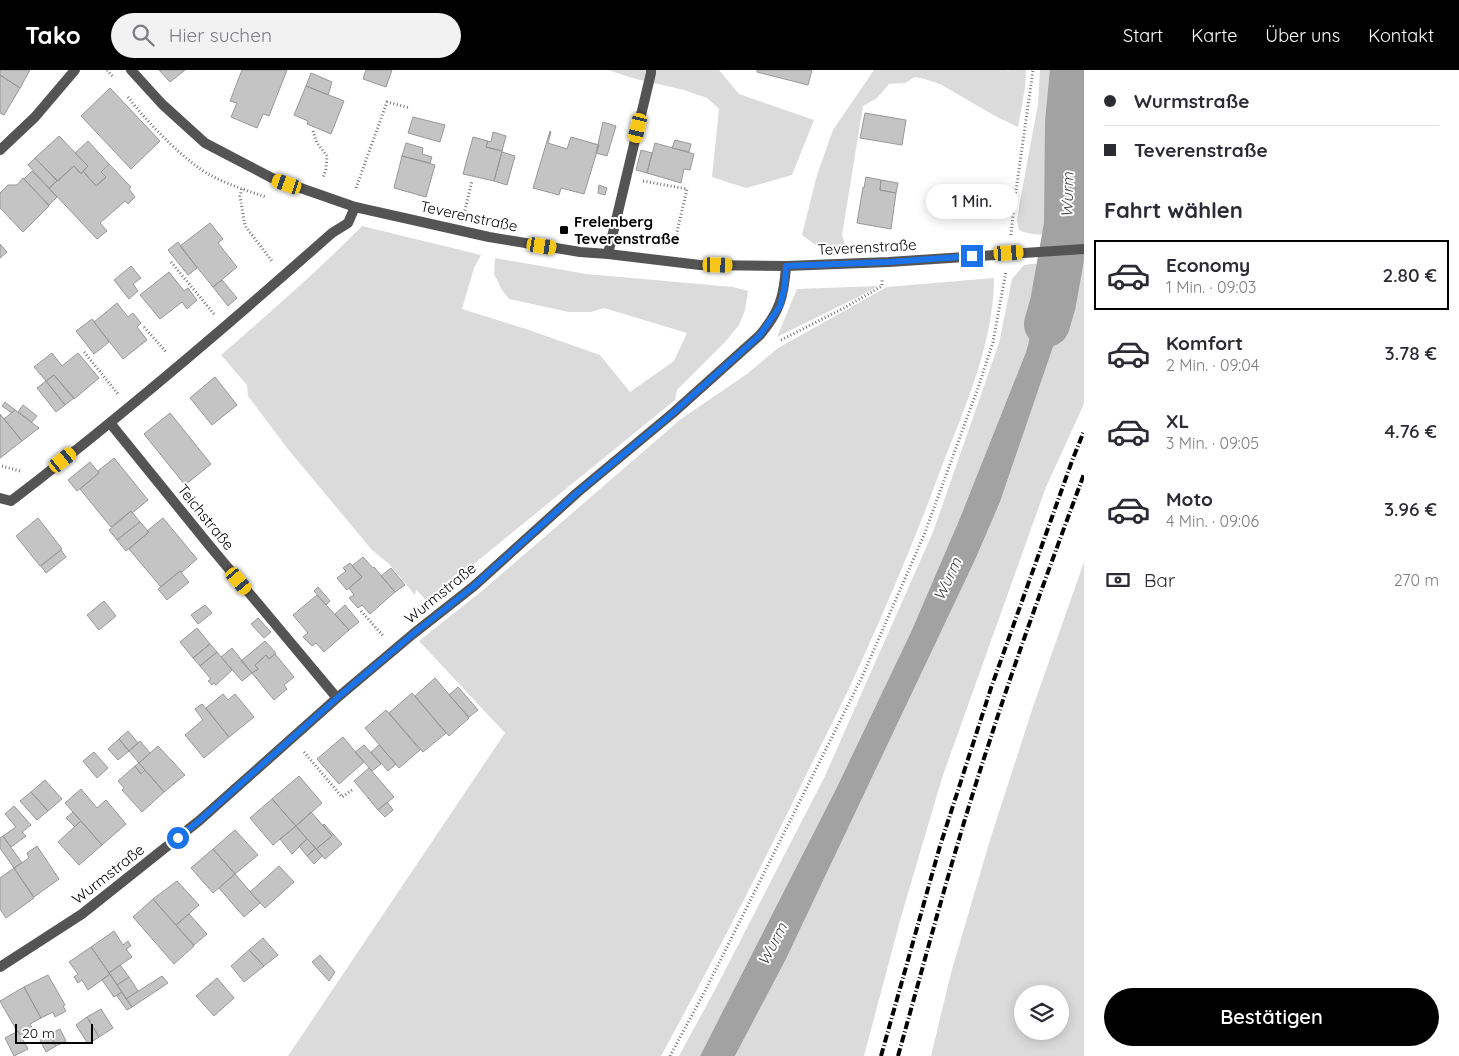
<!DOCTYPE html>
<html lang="de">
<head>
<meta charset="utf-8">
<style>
	body { margin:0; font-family:Quicksand,sans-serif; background:#f2f2f3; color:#2b2b33; height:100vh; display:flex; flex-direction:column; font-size:19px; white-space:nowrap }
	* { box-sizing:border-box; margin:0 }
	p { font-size:16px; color:#7c7c81 }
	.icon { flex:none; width:28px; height:28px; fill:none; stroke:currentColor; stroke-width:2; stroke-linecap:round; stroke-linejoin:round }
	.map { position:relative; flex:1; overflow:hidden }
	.details { display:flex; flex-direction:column; background:#fff; width:375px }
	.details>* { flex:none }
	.banner { display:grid; align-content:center; height:110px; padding:0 20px; background:#fff }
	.tools { position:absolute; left:1014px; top:915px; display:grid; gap:10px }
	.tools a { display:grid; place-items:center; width:55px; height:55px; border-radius:50%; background:#fff; box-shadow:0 2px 12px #0003; font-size:25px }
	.scale { position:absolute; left:15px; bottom:12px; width:78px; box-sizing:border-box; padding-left:5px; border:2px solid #000; border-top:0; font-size:14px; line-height:18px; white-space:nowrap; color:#000; -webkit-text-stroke:4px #fff; paint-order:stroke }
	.end { position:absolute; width:22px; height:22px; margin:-11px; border:6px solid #1a73e8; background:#fff; box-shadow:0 0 0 2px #fff }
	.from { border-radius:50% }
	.bubble { position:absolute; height:35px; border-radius:18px; background:#fff; box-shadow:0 2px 12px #0003; font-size:16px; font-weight:600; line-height:35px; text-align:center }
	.car { position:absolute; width:15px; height:30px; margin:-15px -8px; border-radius:6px; box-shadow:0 0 4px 1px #0007; background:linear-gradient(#f5c518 24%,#345 0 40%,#f5c518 0 76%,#345 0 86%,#f5c518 0) }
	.banner b { display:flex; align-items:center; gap:18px; height:48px; font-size:19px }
	.banner b+b { border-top:1px solid #e1e1e2 }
	.banner i { width:12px; height:12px; background:#2b2b33 }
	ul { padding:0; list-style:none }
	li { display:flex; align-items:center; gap:15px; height:70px; margin:0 10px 8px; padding:0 10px; border:2px solid transparent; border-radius:0px }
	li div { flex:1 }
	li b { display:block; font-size:19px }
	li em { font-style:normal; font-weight:600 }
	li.active { border-color:#000 }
	li>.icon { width:45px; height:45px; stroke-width:1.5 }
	h2 { padding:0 20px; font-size:22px; line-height:60px }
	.pay { display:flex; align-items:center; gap:12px; height:55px; padding:0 20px; font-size:19px }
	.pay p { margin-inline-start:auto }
	.button { display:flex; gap:10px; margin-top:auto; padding:10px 20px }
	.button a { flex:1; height:58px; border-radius:30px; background:#000; color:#fff; font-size:20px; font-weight:600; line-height:58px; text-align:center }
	header { display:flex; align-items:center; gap:30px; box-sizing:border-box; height:70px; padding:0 25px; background:#000; color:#fff }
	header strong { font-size:24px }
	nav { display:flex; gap:28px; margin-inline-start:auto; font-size:18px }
	.search { width:350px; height:45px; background:#f2f2f3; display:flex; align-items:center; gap:12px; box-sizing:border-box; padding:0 18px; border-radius:28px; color:#7c7c81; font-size:19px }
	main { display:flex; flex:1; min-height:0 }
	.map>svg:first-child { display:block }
</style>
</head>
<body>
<header>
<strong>Tako</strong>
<div class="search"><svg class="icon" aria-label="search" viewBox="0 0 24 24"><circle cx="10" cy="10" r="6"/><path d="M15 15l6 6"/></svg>Hier suchen</div>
<nav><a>Start</a><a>Karte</a><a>Über uns</a><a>Kontakt</a></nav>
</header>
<main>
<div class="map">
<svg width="1084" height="986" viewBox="0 0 1084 986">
	<rect width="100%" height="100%" fill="#fff"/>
	<path fill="#dbdbdb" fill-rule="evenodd" d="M608,0H719L739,24L814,50L792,105L746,118L712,107L719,39L707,28L684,20L632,8Z
		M874,0H1006L1008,1L1009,0H1026L1025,18L1018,57L997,47L940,14L925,9L915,7L905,13L889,14L877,28L863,36L842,165L848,183L821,179L802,165L817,105L833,60Z
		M1040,0H1063L1056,99L1057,163C1043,165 1032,166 1019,160L1017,151L1020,131L1038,34Z
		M1084,36V163H1080L1079,86Z
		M362,156L481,185L474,198L462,239L526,259L600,285L630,322L674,291L687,263L604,238L591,242H569L509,229L502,220L494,204L495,188L586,204L733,217L748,221L745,240L739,255L725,272L677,320L675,330L427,532L416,519L415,525L389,494L372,480L287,378L248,326L247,315L221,285C269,243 317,202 362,156Z
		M1050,192L1026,282L960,448L911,562L837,717L700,986H679L717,916L824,708L933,462L999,273L1012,209L1024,195Z
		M1082,192H1084V334L1046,417L942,708L901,847L864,986H735L786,889L975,490L1000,432Z
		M994,208C994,272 965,337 942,396C918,462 891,526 862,590C845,629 825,667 806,705C760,800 712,893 661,986H288L505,663L419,571L482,521L681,349L747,304L778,278L887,217Z
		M878,216L862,225L777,267L797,219Z
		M1084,492V986H931L951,903L990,770L1033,637ZM1022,924H1060V961H1022Z"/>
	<path fill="#a2a2a2" d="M1063,0H1084V36L1079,86L1080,163H1057L1056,99Z
		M1050,192H1082L1000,432L975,490L786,889L735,986H700L837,717L911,562L960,448L1026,282Z"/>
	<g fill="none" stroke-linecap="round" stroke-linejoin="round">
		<path stroke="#a2a2a2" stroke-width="46" d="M1047,254L1053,233L1067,155L1068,53L1073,0"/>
	</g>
	<path fill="#c4c4c4" stroke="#989898" d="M0,0H30L20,18L0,5Z
		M159,0H185L170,12Z
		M242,0H287L269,46L263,44L257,58L231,47L237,33L230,31Z
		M366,0H392L386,17L363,9Z
		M757,0H812L808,15L757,2Z
		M311,3L332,12L328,25L306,16Z
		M0,5L20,18L4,45L0,43Z
		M306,16L344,31L331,64L307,54L308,51L294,45Z
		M110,18L160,71L131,99L81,46Z
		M865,43L906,50L902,75L860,68Z
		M413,47L445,55L440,72L408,63Z
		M603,52L616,56L607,86L596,83Z
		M550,61L551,62L548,73L567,79L571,67L599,75L584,124L561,118L559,125L533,118Z
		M493,62L506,66L502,81L486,77L488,71L491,72Z
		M59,66L88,96L81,104L74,96L58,111L35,88Z
		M473,67L488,71L486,77L502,81L494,111L463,104Z
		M675,70L691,74L689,82L672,78Z
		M88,71L109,94L101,102L106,107L96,116L83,101L88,96L75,83Z
		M406,73L423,78L422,84L432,87L430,93L402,86Z
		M655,73L694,84L690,100L684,99L681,113L647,103Z
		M641,80L652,83L647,103L636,100Z
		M502,82L515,86L507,115L494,111Z
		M402,86L435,95L426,127L394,118Z
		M35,88L57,111L49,118L28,95Z
		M109,94L131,117L129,119L135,127L128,134L125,131L100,153L107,161L97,169L49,118L74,96L81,104L83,101L96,116L106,107L101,102Z
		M32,101L57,127L49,135L24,109Z
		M866,107L881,110L880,120L896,123L891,159L857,153L863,117L864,118Z
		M23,108L49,136L23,162L0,138V123L8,115H17Z
		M881,110L898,113L896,123L880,120Z
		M599,115L607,118L605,125L598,123Z
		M210,153L223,169L218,173L237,197L213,217L180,176Z
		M178,172L197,198L188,205L168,180Z
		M0,174L7,182L0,188Z
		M131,196L141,208L133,214L138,221L129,229L114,210Z
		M169,202L184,221L188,218L197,230L187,239L182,232L160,249L140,225Z
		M222,210L237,228L228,236L213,217Z
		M117,233L128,247L133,243L141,253L137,257L147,270L123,289L94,252Z
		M92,249L109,272L94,284L76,261Z
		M52,283L62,296L78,283L99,308L74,329L54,305L46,311L34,297Z
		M54,305L74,328L65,335L46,311Z
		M215,307L237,335L212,355L190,328Z
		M46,311L65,335L56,342L37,318Z
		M5,332L15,340L12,343L2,336Z
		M23,335L37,346L32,352L18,342Z
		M15,340L39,358L22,371L4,349Z
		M170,343L211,394L185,415L144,364Z
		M0,344L22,371L0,388Z
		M114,388L148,430L132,443L131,441L111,457L80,419L99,403L98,401Z
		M90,392L99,403L77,421L68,410Z
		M131,441L140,452L117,470L109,460Z
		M38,448L62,479L40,496L16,466Z
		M163,448L197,489L182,502L180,501L161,517L129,479L149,462L147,461Z
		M140,452L149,462L126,481L117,470Z
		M61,480L66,487L46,503L41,496Z
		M363,487L373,498L374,497L395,522L370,544L362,535L358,538L349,528L354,525L349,518L362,507L352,496Z
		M350,493L362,507L347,520L337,508L346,501L343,498Z
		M391,498L405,515L395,522L381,506Z
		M180,501L189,512L167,530L158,519Z
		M318,517L330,531L326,535L314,521Z
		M317,525L349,560L324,582L316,573L312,576L303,567L308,563L293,545Z
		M104,531L116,546L99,560L87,545Z
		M205,535L212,543L198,554L191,545Z
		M345,535L359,552L349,560L335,544Z
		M258,548L271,562L264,568L251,554Z
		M197,558L210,574L193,588L180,572Z
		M265,571L276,583L269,589L266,585L255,595L258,599L252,603L241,591Z
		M210,574L217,582L200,596L193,588Z
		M232,578L252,603L242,611L221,587Z
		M217,582L232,600L216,615L214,613L212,615L208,611L211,609L200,596Z
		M275,584L294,607L284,615L287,619L274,630L252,603L258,599L255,595L266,585L269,589Z
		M435,608L469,648L449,666L415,626Z
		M458,617L478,640L469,647L449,625Z
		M412,623L446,663L423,682L389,643Z
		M223,624L228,630L235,624L254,647L229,667L206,638Z
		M202,634L229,667L204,688L185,665L203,650L195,639Z
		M386,640L420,680L399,698L365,658Z
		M128,661L138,673L129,681L119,669Z
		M343,667L364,692L339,714L317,689Z
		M119,669L129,681L118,690L108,679Z
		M140,671L150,683L139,693L129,681Z
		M364,675L381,694L372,701L355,682Z
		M379,675L396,694L388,701L371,682Z
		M158,676L185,705L164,722L139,693Z
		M94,682L108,698L97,708L83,691Z
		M139,693L145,700L141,704L135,696Z
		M135,696L141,704L145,700L164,722L142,742L122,720L124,718L118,711Z
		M369,698L394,727L378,740L354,711Z
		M299,706L322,733L296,756L272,729Z
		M45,710L62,729L48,741L31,722Z
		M81,719L97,738L106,730L126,754L102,775L65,733Z
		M31,722L48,741L37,750L20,731Z
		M272,729L296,756L273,775L250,748Z
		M387,732L393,740L385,747L378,740Z
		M14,736L31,755L22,762L26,766L11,777L3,766L16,757L5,744Z
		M73,742L81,751L75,757L66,748Z
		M311,742L332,766L316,779L296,756Z
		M81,751L102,775L79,795L58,772Z
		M324,754L342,774L325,789L316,779L332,766L323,755Z
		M296,756L307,769L292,784L280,769Z
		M235,760L258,785L235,804L213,779Z
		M3,766L22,793L14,798L0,778V768Z
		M307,769L316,778L307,786L299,776Z
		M37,776L59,809L34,827L14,798L29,788L27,783Z
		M316,778L322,786L314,794L307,786Z
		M213,779L235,804L213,823L191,798Z
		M279,796L294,812L265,838L250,822Z
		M14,798L34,828L6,848L0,839V808Z
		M235,804L260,833L244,847L219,818Z
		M177,811L199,835L176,855L153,829Z
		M153,829L194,876L174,894L133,847Z
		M189,844L207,864L194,875L176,855Z
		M114,861L123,875L128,871L131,876L126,879L132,887L109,903L91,877Z
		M263,868L278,885L264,896L249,880Z
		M91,877L110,904L88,920L82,910L78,913L74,907L78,904L69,892Z
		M249,880L264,896L244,912L231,896Z
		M320,885L335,902L329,911L312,892Z
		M120,895L129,907L117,915L109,903Z
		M110,904L122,922L114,927L102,910Z
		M48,905L65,935L63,936L66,941L55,947L53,942L41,948L24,917Z
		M162,906L168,913L132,937L126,929Z
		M129,907L138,921L126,929L117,915Z
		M217,908L234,928L214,946L196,926Z
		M24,917L41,948L30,954L33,959L21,966L18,961H17L0,931Z
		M122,922L132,937L127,940L117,926Z
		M101,939L113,958L99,967L87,947Z
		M87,947L99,967L88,974L76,955Z
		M60,959L66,971L56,976L50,964Z
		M18,961L28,979L14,986L5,968Z
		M50,964L56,976L46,982L40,970Z"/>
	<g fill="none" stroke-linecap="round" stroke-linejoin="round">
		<path stroke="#767676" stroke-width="3" stroke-dasharray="1 2.5" stroke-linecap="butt" d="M107,0L114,8
			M128,27C146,51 186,93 212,106C229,115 248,121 266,127
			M313,61L317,73L327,86L326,99L323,108
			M643,111L687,119L674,175
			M356,118L387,32L410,38
			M242,119L240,126L245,156L272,191
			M464,144L472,111
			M1011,165L1014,135L1033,0
			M171,192L214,244
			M144,257L167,283
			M781,270L844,238L882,216V209
			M84,282L118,324
			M2,396L20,401
			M361,541L384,567
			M304,682L342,727L352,720
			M670,986L706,919L862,607L924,465L978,318L993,272L1006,201"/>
		<path stroke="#545454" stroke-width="10" d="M608,184L651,3V0"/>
		<path stroke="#545454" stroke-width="10" d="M0,80L35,47L75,0
			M110,353L209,475L337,628
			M0,428L11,431C122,346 228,255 332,163L348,153L355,137
			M0,897L82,844L200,750L337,628L413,564L474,516L578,422L673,343L760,265C780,241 784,226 786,196"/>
		<path stroke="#545454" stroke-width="10" d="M131,0L162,34L205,73L272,108L355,137L489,167L580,182L608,184L700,195L786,196L889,192L1084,179"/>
		<path stroke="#000" stroke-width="4" stroke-dasharray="8 2.5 1 2.5" stroke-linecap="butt" d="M881,986L940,776L991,618L1072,391L1084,361
			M898,986C928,879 956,772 991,667C1019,579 1052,491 1084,404"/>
	</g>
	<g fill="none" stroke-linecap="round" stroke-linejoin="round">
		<path stroke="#1a73e8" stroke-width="6" d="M178,768L200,750L337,628L413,564L474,516L578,422L673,343L760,265L780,236L785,215L786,196L889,192L972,186"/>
	</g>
	<rect fill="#000" stroke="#fff" stroke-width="2" x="559" y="155" width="10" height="10" rx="2.5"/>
	<g text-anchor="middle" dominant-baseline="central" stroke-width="4" stroke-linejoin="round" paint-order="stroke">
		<g font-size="15" fill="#000" stroke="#fff">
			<text transform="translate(469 146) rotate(12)">Teverenstraße</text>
			<text transform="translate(867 177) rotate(-3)">Teverenstraße</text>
			<text transform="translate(206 447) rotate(51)">Teichstraße</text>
			<text transform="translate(440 523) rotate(-39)">Wurmstraße</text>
			<text transform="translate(108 804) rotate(-38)">Wurmstraße</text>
		</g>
		<g font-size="15" font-weight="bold" fill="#000" stroke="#fff" text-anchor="start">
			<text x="574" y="151">Frelenberg<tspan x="574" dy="17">Teverenstraße</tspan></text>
		</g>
		<g font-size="16" font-style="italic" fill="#434343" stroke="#fff">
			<text transform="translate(1067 125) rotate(-89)">Wurm</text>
			<text transform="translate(947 509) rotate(-65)">Wurm</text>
			<text transform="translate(772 874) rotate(-63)">Wurm</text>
		</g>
	</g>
</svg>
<div class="tools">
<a><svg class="icon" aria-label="layers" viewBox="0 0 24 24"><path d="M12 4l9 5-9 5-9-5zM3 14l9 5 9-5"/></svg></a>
</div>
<div class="scale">20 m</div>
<i class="end from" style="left:178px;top:768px"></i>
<i class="end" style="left:972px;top:186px"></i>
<div class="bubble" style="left:926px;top:114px;width:92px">1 Min.</div>
<i class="car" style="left:638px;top:58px;rotate:193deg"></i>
<i class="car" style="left:287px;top:114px;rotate:289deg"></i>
<i class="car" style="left:542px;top:176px;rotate:99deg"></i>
<i class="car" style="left:1009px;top:183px;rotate:87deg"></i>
<i class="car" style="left:718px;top:195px;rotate:91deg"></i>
<i class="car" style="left:63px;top:390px;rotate:51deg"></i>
<i class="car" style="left:239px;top:511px;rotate:140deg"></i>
</div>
<section class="details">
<div class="banner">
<b><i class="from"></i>Wurmstraße</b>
<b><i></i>Teverenstraße</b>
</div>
<h2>Fahrt wählen</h2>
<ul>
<li class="active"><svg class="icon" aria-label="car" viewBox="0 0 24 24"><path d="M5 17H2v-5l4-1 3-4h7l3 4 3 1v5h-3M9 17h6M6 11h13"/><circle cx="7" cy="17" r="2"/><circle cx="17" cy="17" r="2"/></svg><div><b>Economy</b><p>1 Min. · 09:03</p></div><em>2.80 €</em></li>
<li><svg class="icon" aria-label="car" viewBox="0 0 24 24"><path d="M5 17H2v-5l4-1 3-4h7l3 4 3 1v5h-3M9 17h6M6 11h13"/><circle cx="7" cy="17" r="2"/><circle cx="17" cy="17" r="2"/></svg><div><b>Komfort</b><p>2 Min. · 09:04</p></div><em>3.78 €</em></li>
<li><svg class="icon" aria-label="car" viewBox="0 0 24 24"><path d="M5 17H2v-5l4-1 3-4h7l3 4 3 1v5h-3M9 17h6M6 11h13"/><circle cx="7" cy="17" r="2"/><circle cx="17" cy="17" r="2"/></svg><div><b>XL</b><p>3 Min. · 09:05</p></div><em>4.76 €</em></li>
<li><svg class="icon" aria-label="car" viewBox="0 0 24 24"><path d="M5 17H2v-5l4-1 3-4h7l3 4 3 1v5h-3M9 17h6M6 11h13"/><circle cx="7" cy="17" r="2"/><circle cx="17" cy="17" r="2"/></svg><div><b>Moto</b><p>4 Min. · 09:06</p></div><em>3.96 €</em></li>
</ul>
<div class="pay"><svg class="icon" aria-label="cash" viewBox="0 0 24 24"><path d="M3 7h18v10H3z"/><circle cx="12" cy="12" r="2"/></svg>Bar<p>270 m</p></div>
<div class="button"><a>Bestätigen</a></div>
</section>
</main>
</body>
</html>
